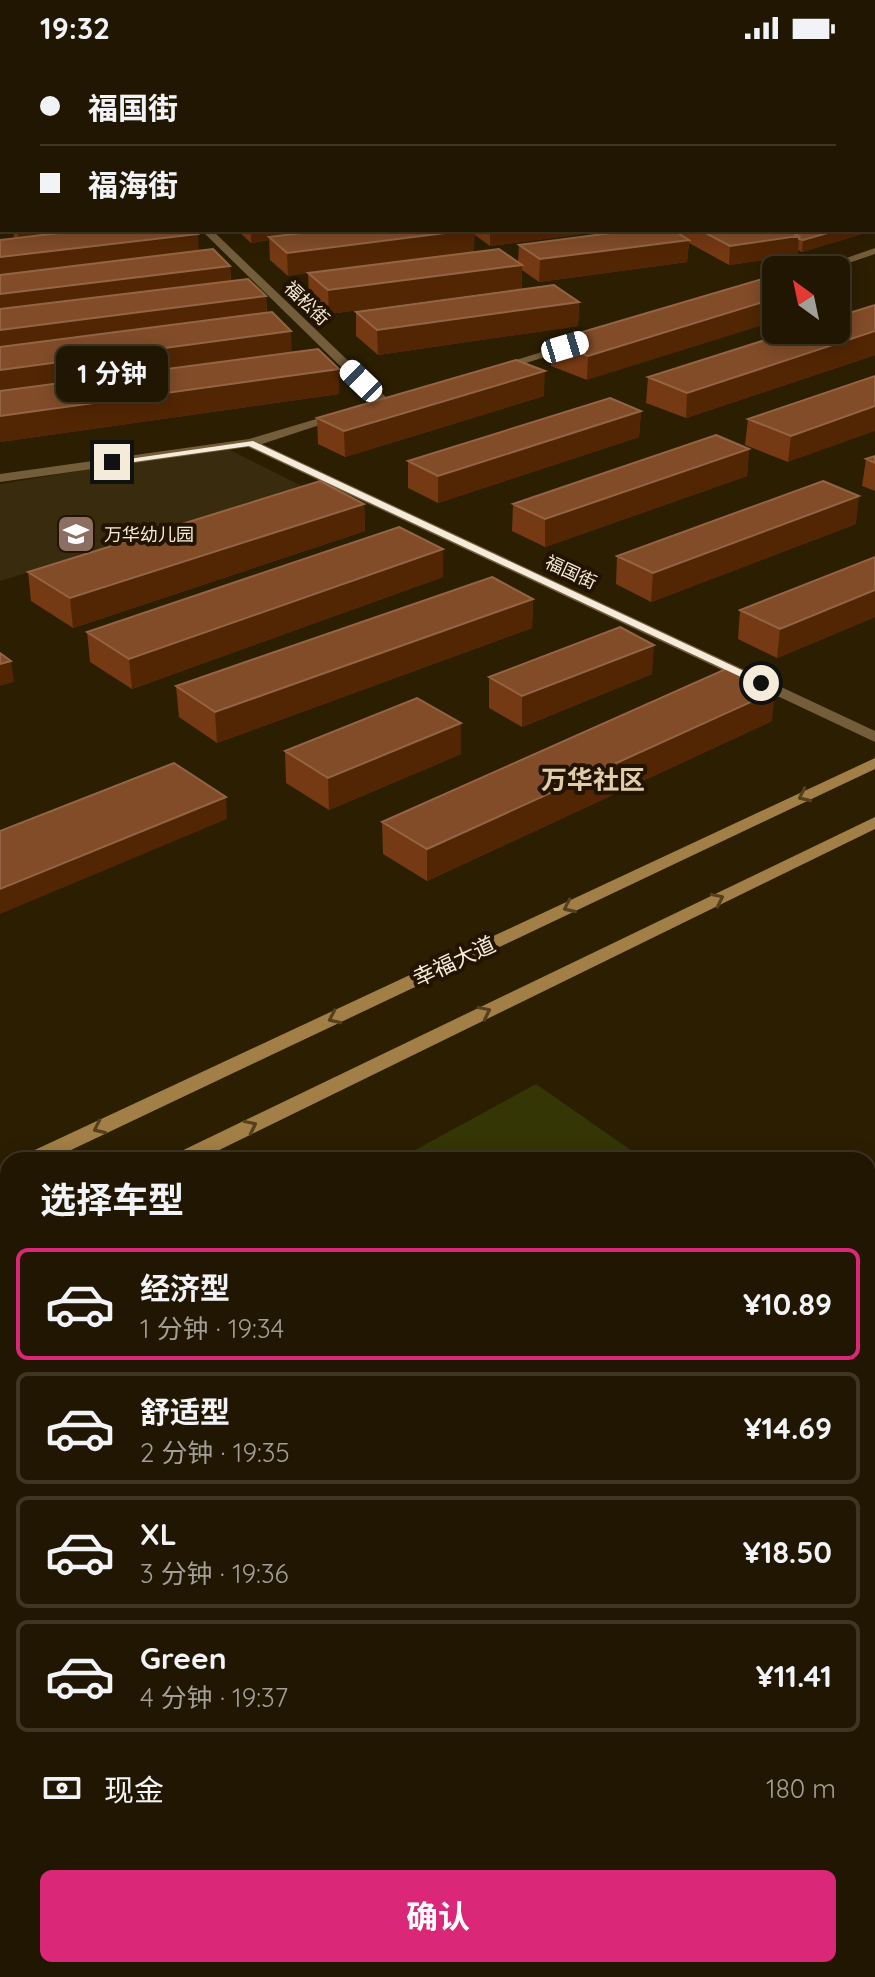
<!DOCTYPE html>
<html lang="zh">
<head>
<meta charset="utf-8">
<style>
	body { margin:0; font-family:Quicksand,"Noto Sans SC",sans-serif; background:#2d2310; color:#f1f3f6; height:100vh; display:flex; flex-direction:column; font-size:30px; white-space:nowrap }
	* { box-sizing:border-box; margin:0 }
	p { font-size:26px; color:#a29f99 }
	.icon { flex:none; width:44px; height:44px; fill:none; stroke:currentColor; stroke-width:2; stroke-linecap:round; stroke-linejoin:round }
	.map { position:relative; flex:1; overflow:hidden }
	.sheet { position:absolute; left:0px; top:1096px; width:876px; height:826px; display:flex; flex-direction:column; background:#211601; border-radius:24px 24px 0 0; box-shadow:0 4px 20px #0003,0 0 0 2px #3e3523 }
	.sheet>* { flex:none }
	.banner { position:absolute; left:0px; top:0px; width:876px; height:176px; box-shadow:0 4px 20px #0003,0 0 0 2px #3e3523; display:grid; align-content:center; height:176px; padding:0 40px; background:#211601 }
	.needle { width:52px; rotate:327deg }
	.tools { position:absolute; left:762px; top:200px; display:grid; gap:16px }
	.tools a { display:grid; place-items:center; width:88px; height:88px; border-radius:12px; background:#211601; box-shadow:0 4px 20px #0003,0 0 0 2px #3e3523; font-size:40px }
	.end { position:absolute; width:36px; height:36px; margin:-18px; border:10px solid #f4ebda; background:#111; box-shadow:0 0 0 4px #111 }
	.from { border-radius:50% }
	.bubble { position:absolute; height:56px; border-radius:12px; background:#211601; box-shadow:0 4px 20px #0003,0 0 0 2px #3e3523; font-size:26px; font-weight:700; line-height:56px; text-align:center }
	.car { position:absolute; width:24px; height:48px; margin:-24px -12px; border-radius:10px; box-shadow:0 0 6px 2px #0007; background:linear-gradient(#fff 24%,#345 0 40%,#fff 0 76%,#345 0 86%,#fff 0) }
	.banner b { display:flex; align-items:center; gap:28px; height:76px; font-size:30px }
	.banner b+b { border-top:2px solid #3e3523 }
	.banner i { width:20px; height:20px; background:#f1f3f6 }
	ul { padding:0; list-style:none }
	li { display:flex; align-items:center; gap:24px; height:112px; margin:0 16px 12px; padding:0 24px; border:4px solid #3e3523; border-radius:12px }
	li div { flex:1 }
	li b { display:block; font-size:30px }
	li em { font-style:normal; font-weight:700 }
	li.active { border-color:#db2777 }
	li>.icon { width:72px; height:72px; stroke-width:1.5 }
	h2 { padding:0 40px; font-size:36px; line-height:96px }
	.pay { display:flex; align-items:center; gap:20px; height:88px; padding:0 40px; font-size:30px }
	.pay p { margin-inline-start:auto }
	.action { display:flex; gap:16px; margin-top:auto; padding:16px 40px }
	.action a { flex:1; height:92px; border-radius:12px; background:#db2777; color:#fff; font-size:32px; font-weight:700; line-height:92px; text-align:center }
	.status { display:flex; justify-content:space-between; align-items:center; height:56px; padding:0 40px; background:#211601; direction:ltr }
	.status svg { height:22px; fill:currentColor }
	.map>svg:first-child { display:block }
</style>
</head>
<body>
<div class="status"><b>19:32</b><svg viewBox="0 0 49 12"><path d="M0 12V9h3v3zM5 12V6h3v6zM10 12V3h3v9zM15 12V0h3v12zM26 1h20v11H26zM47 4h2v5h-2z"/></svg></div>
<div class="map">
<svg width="875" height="1921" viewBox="0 0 875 1921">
	<rect width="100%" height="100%" fill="#2c1e01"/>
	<path fill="#392b0e" d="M224,391L306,432L0,525V428Z
		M868,1908L875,1915V1921H569L579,1914H868Z
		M51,1914H305L296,1921H43Z"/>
	<path fill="#343606" d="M536,1028L645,1104H397Z
		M868,1261L875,1265V1915L868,1908Z
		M8,1315V1914H51L43,1921H0V1319Z
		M305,1914H579L568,1921H296Z"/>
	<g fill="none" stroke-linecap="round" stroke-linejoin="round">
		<path fill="#735d3a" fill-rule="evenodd" d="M874,3H875V8H874Z
			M874,81H875V87H874Z
			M201,174H212L388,343V349H380Z
			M875,192V198L828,214H812Z
			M577,285L583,288L581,290L493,317L487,313Z
			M340,356L350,359L262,388L875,675V686L248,391L0,426V418L249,383Z"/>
		<path fill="#a27f46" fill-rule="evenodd" d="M417,0H428L430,2H419Z
			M457,0H467L469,2H459Z
			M0,89H2V95H0Z
			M875,702V713L50,1104H21L24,1099Z
			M875,761V773L199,1104H170L173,1099Z
			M8,1108V1124L0,1126V1110Z
			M8,1180V1197L0,1200V1183Z"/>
	</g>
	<path fill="#753913" d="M0,0H164L147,2H2V71L0,70Z
		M482,0H528V2H486Z
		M874,136L875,174L802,196L798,194V199L729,209L689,187L687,206L539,226L522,214V232L329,258L309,241L308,217L518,206L519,189L634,174H874Z
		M13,174H194L199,195L230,210L231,225L266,240L267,257L292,296L339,313V338L0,386V184L14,182Z
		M237,174H613L490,190L475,179L288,220L270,204L269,184L251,187Z
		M776,219L587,324L551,310L552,285Z
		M579,246L578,270L378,299L356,280V256Z
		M875,249V299L686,362L646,347L648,321Z
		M875,320L788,406L745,389L748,363Z
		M544,340L345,401L318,388L317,362Z
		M641,355L639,381L438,447L408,432V405Z
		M749,393L747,420L545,491L512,475L513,448Z
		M875,400V435L862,430L866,403Z
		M364,448L365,475L73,572L31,545L28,516Z
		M856,468L651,546L616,528L617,500Z
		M875,501V561L777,602L738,583L740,554Z
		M443,521L132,633L90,606L87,576Z
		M533,543L532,572L217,687L179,661L176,630Z
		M652,618L522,671L489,652V621Z
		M772,665L427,825L383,798L382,766Z
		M461,667V698L329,754L286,727L285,695Z"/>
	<path fill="#522603" d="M0,0H27V2H2V17H0Z
		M39,0H164L147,2H40Z
		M189,0H212L196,2H189Z
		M382,0H399V2H376Z
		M502,0H528V2H502Z
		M555,0H576L555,2Z
		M809,0H870V2H794Z
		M0,23H2V59H0Z
		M0,109H2V120H0Z
		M874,163H875V174L802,196L803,184L838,174H874Z
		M40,174H140L19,188L18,177Z
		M251,174H353L269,181V184L251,187Z
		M469,174H475L474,196L288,220L287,197Z
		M490,174H613L490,190Z
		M198,178L199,200L0,224V201Z
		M799,180L798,199L729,209L730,190Z
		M689,184L687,206L539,226L540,203Z
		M522,209V232L329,258L328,234Z
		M230,210L231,233L0,262V238Z
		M266,240L267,264L0,298V274Z
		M776,242V265L587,324L588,300Z
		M579,246L578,270L378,299L377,274Z
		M291,275L292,300L0,339V314Z
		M875,275V299L686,362L687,337Z
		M339,313V338L0,386V360Z
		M545,315L544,340L345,401L344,375Z
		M875,350V375L788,406L791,380Z
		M641,355L639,381L438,447V420Z
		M749,393L747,420L545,491V463Z
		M859,440L856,468L651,546L653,517Z
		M364,448L365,475L73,572L70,542Z
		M443,493V521L132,633L129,603Z
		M875,534V561L777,602L780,573Z
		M533,543L532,572L217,687L215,656Z
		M654,589L652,618L522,671V640Z
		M11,605L14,626L0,630V608Z
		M775,635L772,665L427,825V793Z
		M461,667V698L329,754L328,722Z
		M226,741L227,763L0,858V833Z"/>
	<path fill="#824c28" stroke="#946544" stroke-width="2" d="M272,0H382L376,2H256Z
		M736,0H809L794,2L726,1Z
		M15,174H40L18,177Z
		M85,174H194L198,178L0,201V184Z
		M327,174H469L287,197L269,181Z
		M634,174H673L689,184L540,203L519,189Z
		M700,174H788L799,180L730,190Z
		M788,174H838L803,184L799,183V180Z
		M213,193L230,210L0,238V219Z
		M499,193L522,209L328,234L308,217Z
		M776,219V242L588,300L552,285Z
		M248,223L266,240L0,274V253Z
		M554,229L579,246L377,274L356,256Z
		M875,249V275L687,337L648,321L797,274H836V261Z
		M272,256L291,275L0,314V291Z
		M318,293L339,313L0,360V335Z
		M516,304L545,315L344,375L317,362Z
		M875,320V350L791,380L748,363Z
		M610,342L641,355L438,420L408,405Z
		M716,379L749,393L545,463L513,448Z
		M875,400V407L866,403Z
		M320,425L364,448L70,542L28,516Z
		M823,425L859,440L653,517L617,500Z
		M399,471L443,493L129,603L87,576Z
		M875,501V534L780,573L740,554Z
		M492,521L533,543L215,656L176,630Z
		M620,571L654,589L522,640L489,621Z
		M0,597L11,605L0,608Z
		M728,612L775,635L427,793L382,766Z
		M417,642L461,667L328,722L285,695Z
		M174,707L226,741L0,833V775Z"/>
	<defs><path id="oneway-chevron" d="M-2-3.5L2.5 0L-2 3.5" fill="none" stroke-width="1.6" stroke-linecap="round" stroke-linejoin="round" transform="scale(2)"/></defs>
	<g stroke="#553f1c">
		<use href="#oneway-chevron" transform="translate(804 740) rotate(155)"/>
		<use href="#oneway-chevron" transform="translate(718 843) rotate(-26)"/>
		<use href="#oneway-chevron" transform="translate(569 851) rotate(155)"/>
		<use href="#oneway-chevron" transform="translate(485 956) rotate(-26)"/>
		<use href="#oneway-chevron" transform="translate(334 962) rotate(155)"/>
		<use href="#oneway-chevron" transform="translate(251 1070) rotate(-26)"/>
		<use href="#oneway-chevron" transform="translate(99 1072) rotate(155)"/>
	</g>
	<path fill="#f4ebda" d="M253,385L765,625L767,627L758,629L249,390L112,409L108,406Z"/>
	<defs>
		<symbol id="school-square" viewBox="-11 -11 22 22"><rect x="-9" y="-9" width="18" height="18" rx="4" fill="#8d6e63" stroke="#221400"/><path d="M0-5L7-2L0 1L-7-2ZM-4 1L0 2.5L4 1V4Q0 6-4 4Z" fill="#fff"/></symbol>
	</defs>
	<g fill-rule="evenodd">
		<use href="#school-square" x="54" y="456" width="44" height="44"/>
	</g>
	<g text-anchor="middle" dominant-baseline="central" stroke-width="8" stroke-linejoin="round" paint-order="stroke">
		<g font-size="18" fill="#f4ebda" stroke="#221400">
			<text transform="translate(307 247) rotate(44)">福松街</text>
			<text transform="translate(571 516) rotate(25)">福国街</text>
		</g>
		<g font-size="18" fill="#f4ebda" stroke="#221400" text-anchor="start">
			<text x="104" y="478">万华幼儿园</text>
		</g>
		<g font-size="22" fill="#f4ebda" stroke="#221400">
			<text transform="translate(454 905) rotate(-25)">幸福大道</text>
		</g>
		<g font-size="26" font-weight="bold" fill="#e0cdab" stroke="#221400">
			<text x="593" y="723">万华社区</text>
		</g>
	</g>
</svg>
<div class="tools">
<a><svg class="needle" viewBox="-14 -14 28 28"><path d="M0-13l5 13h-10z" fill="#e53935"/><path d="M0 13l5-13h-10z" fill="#a29f99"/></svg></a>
</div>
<i class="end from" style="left:761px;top:627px"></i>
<i class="end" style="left:112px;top:406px"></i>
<div class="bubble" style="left:56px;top:290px;width:112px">1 分钟</div>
<i class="car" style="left:565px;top:291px;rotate:73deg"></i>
<i class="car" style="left:361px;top:325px;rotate:314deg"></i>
<div class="banner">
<b><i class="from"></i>福国街</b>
<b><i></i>福海街</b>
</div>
<section class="sheet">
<h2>选择车型</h2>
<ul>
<li class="active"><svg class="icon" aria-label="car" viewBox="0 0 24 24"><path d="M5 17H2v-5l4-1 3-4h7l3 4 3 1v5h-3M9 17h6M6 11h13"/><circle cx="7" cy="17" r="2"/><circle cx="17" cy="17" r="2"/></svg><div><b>经济型</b><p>1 分钟 · 19:34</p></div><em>¥10.89</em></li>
<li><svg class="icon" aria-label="car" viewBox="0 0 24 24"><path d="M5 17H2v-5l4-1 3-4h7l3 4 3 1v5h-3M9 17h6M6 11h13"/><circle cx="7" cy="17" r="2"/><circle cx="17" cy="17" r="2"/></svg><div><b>舒适型</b><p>2 分钟 · 19:35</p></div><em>¥14.69</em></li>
<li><svg class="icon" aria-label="car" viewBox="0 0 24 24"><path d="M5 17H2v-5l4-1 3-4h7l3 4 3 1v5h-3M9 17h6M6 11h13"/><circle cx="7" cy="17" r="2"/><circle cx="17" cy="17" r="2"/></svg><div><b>XL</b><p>3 分钟 · 19:36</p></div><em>¥18.50</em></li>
<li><svg class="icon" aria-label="car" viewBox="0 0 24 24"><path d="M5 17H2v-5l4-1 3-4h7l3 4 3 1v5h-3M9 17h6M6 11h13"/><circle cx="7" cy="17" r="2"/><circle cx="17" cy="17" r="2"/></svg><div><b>Green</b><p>4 分钟 · 19:37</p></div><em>¥11.41</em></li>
</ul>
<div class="pay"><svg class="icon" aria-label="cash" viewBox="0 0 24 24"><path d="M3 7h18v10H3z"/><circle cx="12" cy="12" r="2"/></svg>现金<p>180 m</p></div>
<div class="action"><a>确认</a></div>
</section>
</div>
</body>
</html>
